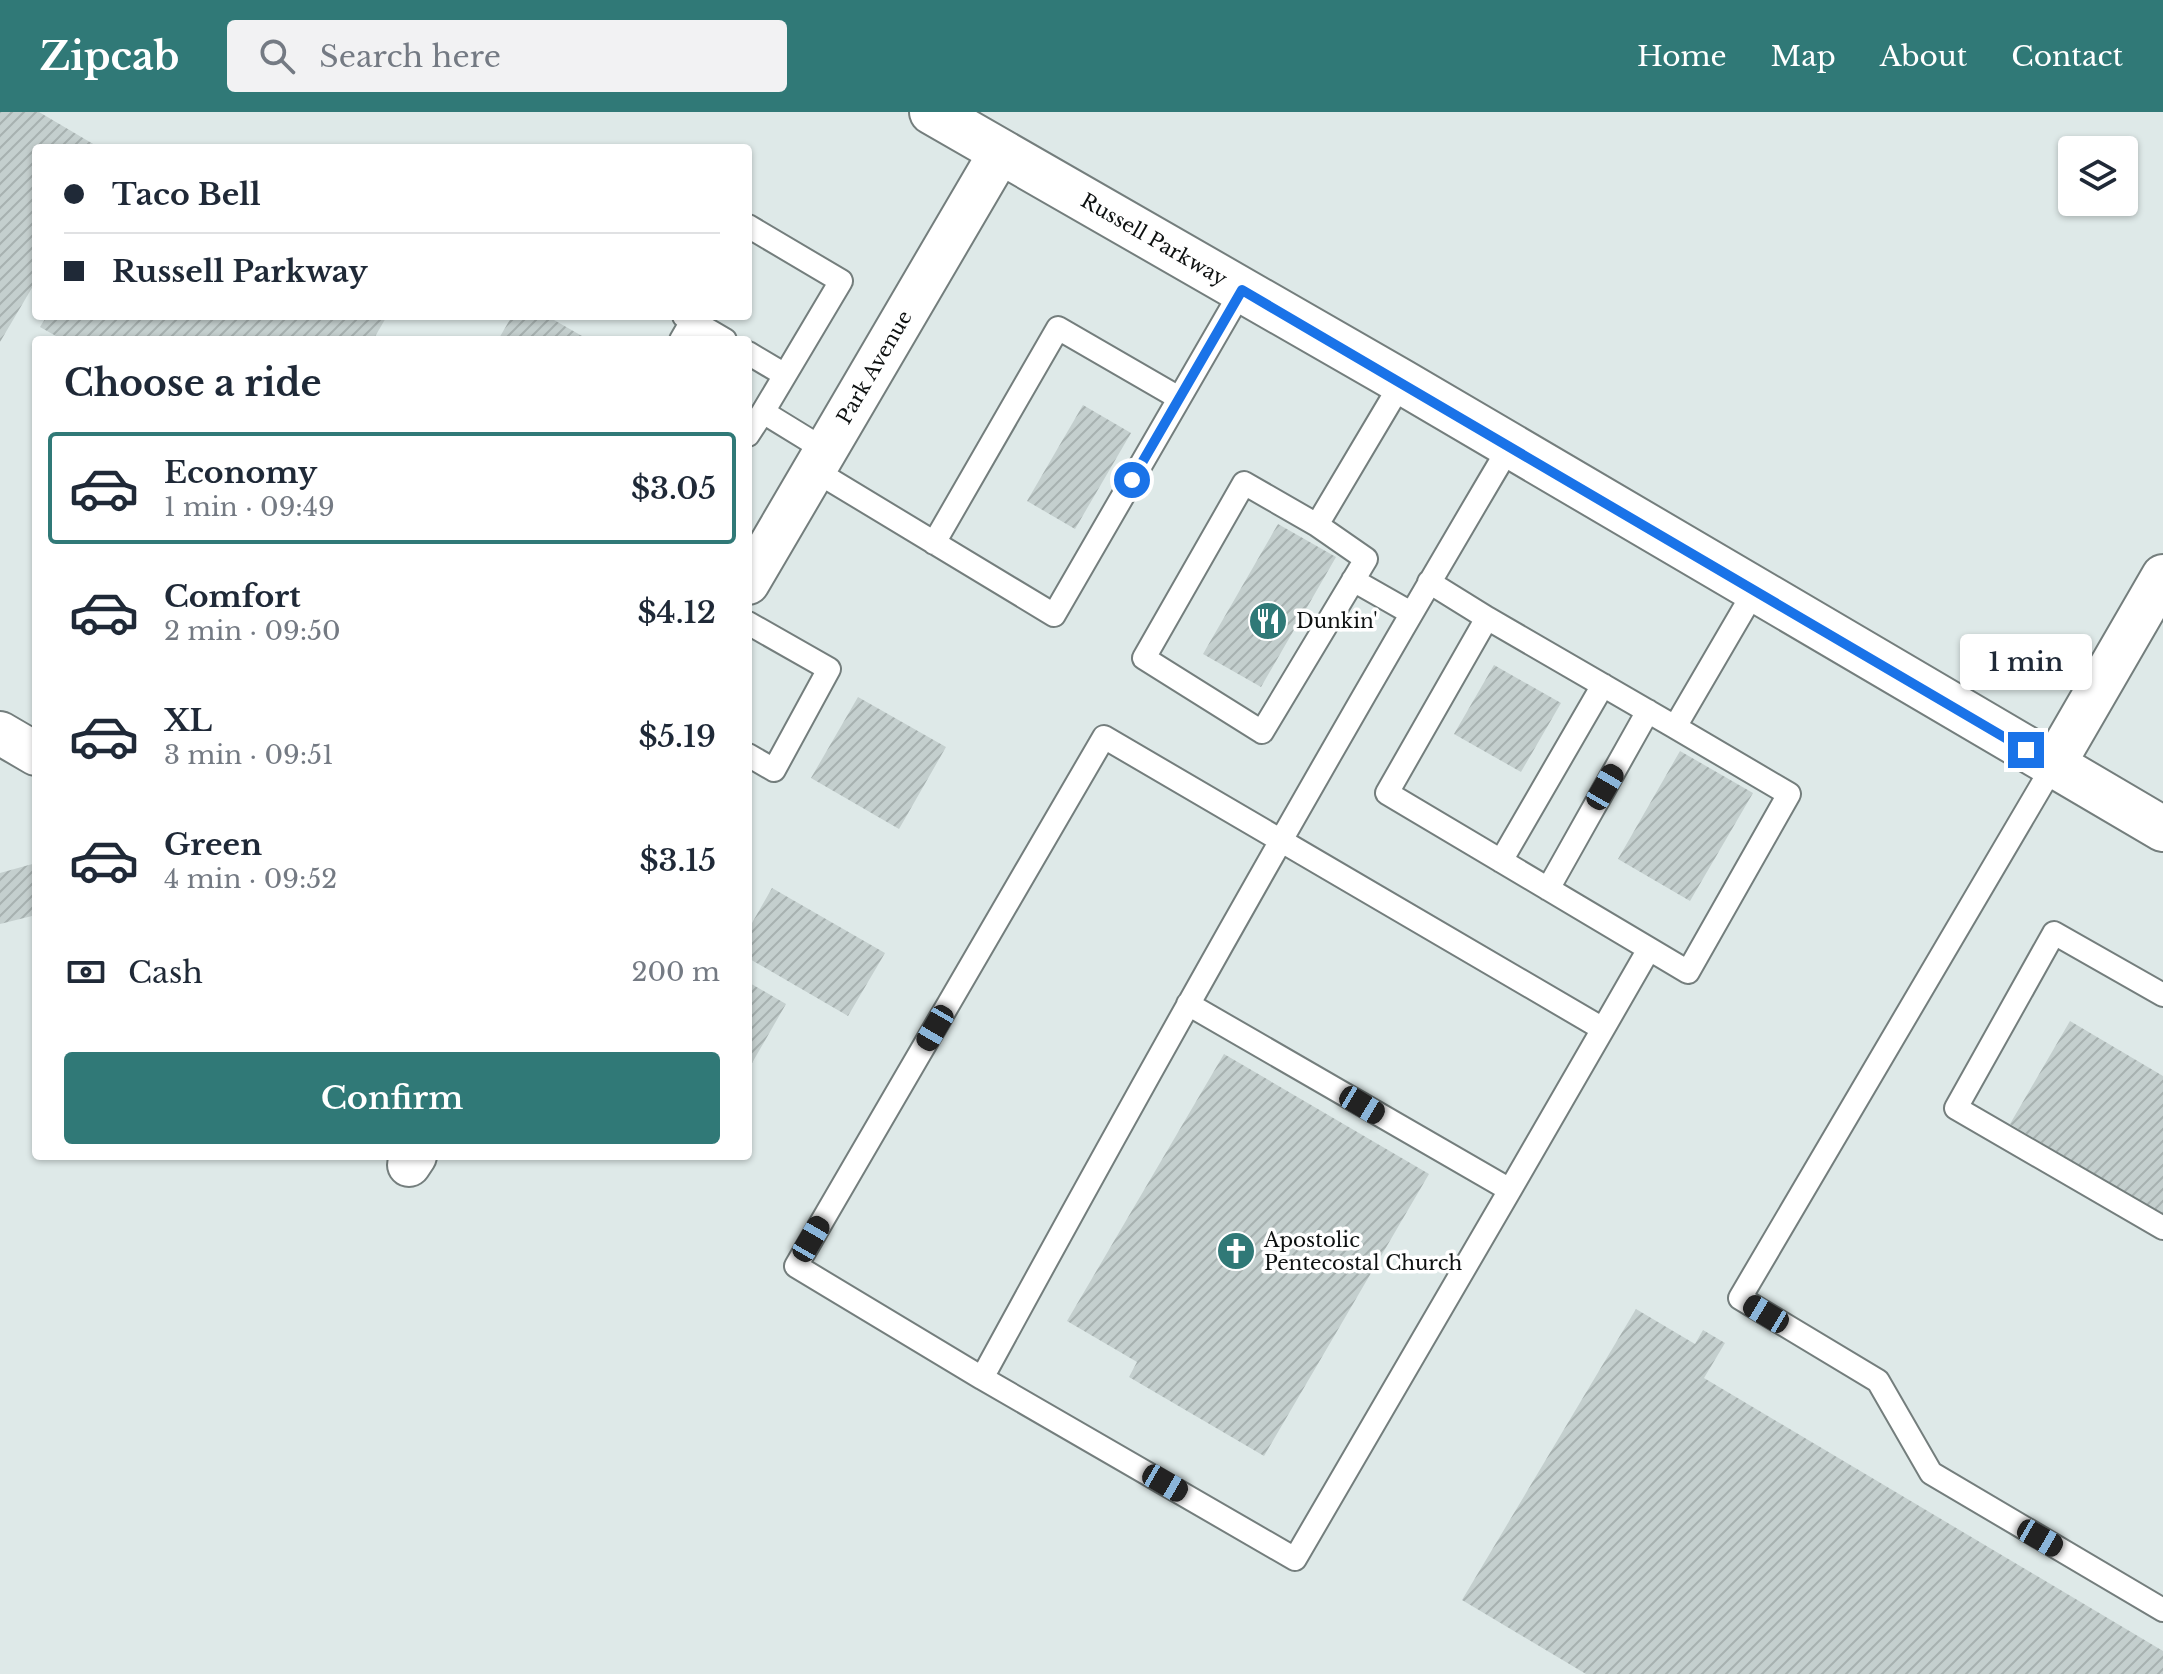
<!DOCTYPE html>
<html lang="en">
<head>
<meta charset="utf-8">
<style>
	body { margin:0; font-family:"Libre Baskerville",serif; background:#f2f2f3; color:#1f2937; height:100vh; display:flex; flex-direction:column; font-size:30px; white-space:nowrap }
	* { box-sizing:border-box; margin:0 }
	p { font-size:26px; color:#747a83 }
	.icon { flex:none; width:44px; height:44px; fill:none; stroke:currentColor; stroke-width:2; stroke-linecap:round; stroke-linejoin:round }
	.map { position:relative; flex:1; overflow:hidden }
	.sheet { position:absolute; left:32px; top:224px; width:720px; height:824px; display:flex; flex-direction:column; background:#fff; border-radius:8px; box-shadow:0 2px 6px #0004 }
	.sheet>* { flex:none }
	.hud { position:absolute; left:32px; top:32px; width:720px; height:176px; border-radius:8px; box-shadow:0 2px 6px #0004; display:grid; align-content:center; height:176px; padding:0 32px; background:#fff }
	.tools { position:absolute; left:2058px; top:24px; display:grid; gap:16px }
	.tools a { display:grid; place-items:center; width:80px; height:80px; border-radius:8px; background:#fff; box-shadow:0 2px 6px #0004; font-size:40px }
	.end { position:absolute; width:36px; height:36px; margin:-18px; border:10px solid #1a73e8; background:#fff; box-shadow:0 0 0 4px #fff }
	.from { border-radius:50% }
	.bubble { position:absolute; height:56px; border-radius:8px; background:#fff; box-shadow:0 2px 6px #0004; font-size:26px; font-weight:600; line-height:56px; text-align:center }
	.car { position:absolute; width:24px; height:48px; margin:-24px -12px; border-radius:10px; box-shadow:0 0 6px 2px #0007; background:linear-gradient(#222 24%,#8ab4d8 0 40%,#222 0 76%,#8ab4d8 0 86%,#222 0) }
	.hud b { display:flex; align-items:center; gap:28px; height:76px; font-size:30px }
	.hud b+b { border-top:2px solid #e0e1e3 }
	.hud i { width:20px; height:20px; background:#1f2937 }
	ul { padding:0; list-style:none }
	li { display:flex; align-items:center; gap:24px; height:112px; margin:0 16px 12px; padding:0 16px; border:4px solid transparent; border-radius:8px }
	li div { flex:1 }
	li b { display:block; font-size:30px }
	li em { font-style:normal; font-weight:600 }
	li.on { border-color:#307977 }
	li>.icon { width:72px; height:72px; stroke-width:1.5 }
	h2 { padding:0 32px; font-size:36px; line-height:96px }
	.pay { display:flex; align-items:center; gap:20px; height:88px; padding:0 32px; font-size:30px }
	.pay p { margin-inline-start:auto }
	.primary-button { display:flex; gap:16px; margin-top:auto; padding:16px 32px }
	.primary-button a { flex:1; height:92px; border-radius:8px; background:#307977; color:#fff; font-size:32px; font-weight:600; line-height:92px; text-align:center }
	header { display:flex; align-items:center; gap:48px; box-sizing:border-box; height:112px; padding:0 40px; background:#307977; color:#fff }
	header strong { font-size:38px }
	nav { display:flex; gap:44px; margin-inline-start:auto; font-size:28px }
	.search { width:560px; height:72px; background:#f2f2f3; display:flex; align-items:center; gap:20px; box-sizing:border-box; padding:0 28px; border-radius:8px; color:#747a83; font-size:30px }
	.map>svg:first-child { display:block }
</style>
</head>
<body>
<header>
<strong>Zipcab</strong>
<div class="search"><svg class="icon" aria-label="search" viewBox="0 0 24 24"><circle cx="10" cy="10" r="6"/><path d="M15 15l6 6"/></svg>Search here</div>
<nav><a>Home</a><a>Map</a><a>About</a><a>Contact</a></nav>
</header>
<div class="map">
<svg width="2163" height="1562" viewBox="0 0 2163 1562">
	<defs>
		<pattern id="building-hatch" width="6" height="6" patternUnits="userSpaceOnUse" patternTransform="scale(2)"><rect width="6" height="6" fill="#c4cfce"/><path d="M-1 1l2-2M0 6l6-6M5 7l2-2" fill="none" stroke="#a7b1b0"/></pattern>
	</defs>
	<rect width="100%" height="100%" fill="#dee9e8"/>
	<path fill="url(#building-hatch)" d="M0,0H39L100,36H36V169L0,230Z
		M47,204H387L373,228H63L40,215Z
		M512,204H547L589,228H498Z
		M1083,293L1131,321L1075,417L1027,389Z
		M1278,412L1336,445L1261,575L1203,542Z
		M1494,553L1561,591L1521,660L1454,622Z
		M858,585L946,635L899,717L811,666Z
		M1680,639L1753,681L1690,789L1618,747Z
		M36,751V803L0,812V761Z
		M772,776L885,841L848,904L748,846V818Z
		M748,870L786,892L748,958Z
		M2070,909L2163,964V1103L2010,1012Z
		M1224,942L1429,1062L1264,1344L1129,1265L1137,1250L1067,1209Z
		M1636,1197L1695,1232L1703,1218L1725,1231L1704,1266L2163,1539V1562H1586L1462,1488Z"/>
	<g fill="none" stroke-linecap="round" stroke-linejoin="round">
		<defs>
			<path id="service" d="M748,114L841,169L763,300L825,338
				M684,204L725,228
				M681,228L692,209
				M748,241L785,263
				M748,323L763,300
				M814,358L1054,503L1242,178
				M1317,413L1366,447L1262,620L1144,546L1244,371L1317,413L1402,270
				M934,431L1058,216L1179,286
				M1353,468L1411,501
				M1429,470L1487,506
				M748,511L829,557L774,658L748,643
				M1675,615L1789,682L1688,860L1387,681L1487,506L1675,615L1755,478
				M2053,654L1740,1186L1878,1269L1931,1361L2163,1498
				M1501,749L1603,573
				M1548,777L1648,599
				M2163,883L2054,821L1956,996L2163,1116
				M1188,892L1510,1078L1295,1447L982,1266C1153,952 1328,641 1510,334
				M1603,917L1649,837
				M982,1266L796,1154L1104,625L1603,917L1510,1078"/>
			<g id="minor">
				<path id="s1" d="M748,471L1001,39"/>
				<path d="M0,621L36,642"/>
				<path d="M2053,654L2163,464"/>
				<path d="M409,1053L415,1044"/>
			</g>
			<g id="primary">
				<path id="s2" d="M932,0L1402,270L2163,717"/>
			</g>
		</defs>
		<use href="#service" stroke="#747e7d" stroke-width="26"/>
		<use href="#minor" stroke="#747e7d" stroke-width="46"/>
		<use href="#primary" stroke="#747e7d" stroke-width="48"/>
		<use href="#service" stroke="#fff" stroke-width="22"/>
		<use href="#minor" stroke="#fff" stroke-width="42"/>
		<use href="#primary" stroke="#fff" stroke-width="44"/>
	</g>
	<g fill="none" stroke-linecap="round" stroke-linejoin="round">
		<path stroke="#1a73e8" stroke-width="10" d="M1132,368L1242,178L2026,638"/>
	</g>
	<defs>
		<symbol id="restaurant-disc" viewBox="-11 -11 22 22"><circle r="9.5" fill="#307977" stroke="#fff"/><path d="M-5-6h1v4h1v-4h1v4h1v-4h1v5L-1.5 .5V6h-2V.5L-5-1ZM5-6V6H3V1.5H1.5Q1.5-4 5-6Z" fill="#fff"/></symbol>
		<symbol id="church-disc" viewBox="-11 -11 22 22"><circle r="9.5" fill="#307977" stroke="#fff"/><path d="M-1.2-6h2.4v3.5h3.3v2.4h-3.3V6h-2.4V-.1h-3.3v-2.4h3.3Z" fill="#fff"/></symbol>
	</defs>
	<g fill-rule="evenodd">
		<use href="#restaurant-disc" x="1246" y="487" width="44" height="44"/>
		<use href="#church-disc" x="1214" y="1117" width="44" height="44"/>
	</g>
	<g text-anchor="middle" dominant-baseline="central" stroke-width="7" stroke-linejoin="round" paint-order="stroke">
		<g font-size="20" fill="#0e1111" stroke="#fff">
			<text stroke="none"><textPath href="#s2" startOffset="256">Russell Parkway</textPath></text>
			<text stroke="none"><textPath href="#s1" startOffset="250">Park Avenue</textPath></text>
		</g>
		<g font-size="20" fill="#0e1111" stroke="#fff" text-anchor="start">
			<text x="1296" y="509">Dunkin'</text>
			<text x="1264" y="1128">Apostolic<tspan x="1264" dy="23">Pentecostal Church</tspan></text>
		</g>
	</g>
</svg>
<div class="tools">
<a><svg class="icon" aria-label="layers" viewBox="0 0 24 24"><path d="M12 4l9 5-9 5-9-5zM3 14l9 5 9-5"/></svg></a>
</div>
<i class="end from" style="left:1132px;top:368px"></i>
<i class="end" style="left:2026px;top:638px"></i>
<div class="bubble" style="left:1960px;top:522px;width:132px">1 min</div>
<i class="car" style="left:1605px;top:675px;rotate:30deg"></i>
<i class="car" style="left:935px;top:916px;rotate:210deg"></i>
<i class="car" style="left:1362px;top:993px;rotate:121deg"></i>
<i class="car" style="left:811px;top:1127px;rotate:30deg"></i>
<i class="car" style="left:1766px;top:1202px;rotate:301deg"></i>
<i class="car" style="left:1165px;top:1371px;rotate:120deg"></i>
<i class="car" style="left:2040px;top:1426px;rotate:120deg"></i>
<div class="hud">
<b><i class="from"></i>Taco Bell</b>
<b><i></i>Russell Parkway</b>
</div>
<section class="sheet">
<h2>Choose a ride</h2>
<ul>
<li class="on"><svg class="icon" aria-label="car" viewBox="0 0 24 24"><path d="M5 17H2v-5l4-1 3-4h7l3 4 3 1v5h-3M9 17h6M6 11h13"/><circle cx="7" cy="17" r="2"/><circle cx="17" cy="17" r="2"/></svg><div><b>Economy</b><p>1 min · 09:49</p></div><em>$3.05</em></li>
<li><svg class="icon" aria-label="car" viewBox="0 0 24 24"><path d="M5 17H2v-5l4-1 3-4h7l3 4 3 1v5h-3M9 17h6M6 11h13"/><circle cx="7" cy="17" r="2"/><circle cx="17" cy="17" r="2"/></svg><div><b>Comfort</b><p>2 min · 09:50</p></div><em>$4.12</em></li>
<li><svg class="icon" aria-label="car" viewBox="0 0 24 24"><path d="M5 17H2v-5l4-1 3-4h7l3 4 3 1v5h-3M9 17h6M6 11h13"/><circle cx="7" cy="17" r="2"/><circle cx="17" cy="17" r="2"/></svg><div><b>XL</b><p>3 min · 09:51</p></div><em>$5.19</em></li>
<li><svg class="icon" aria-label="car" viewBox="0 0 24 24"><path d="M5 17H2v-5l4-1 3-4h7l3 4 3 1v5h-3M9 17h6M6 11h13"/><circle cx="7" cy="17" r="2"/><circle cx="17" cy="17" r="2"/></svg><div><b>Green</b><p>4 min · 09:52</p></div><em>$3.15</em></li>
</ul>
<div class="pay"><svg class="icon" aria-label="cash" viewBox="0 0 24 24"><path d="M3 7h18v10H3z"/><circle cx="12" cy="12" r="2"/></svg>Cash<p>200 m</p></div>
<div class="primary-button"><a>Confirm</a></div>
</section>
</div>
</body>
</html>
